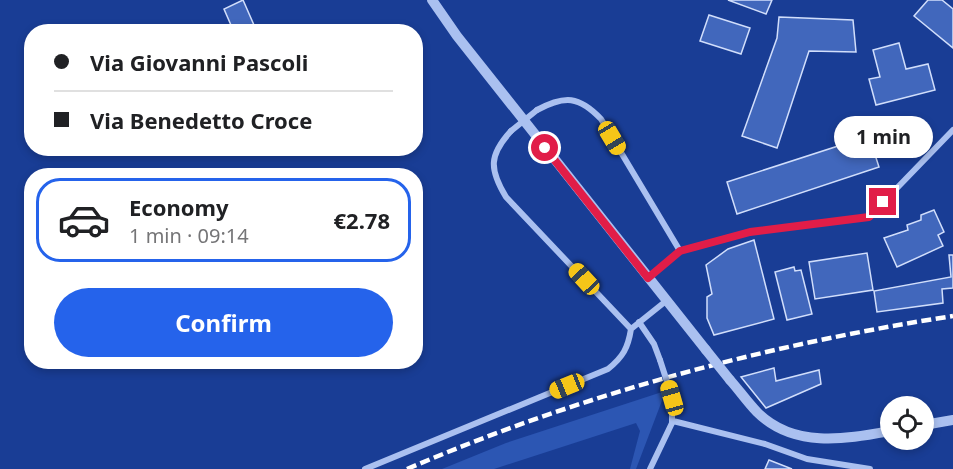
<!DOCTYPE html>
<html lang="en">
<head>
<meta charset="utf-8">
<style>
	body { margin:0; font-family:"Noto Sans",sans-serif; background:#f6f6f6; color:#202124; height:100vh; display:flex; flex-direction:column; font-size:22px; white-space:nowrap }
	* { box-sizing:border-box; margin:0 }
	p { font-size:20px; color:#757577 }
	.icon { flex:none; width:33px; height:33px; fill:none; stroke:currentColor; stroke-width:2; stroke-linecap:round; stroke-linejoin:round }
	.map { position:relative; flex:1; overflow:hidden }
	.side { position:absolute; left:24px; top:168px; width:399px; height:201px; display:flex; flex-direction:column; background:#fff; border-radius:24px; box-shadow:0 3px 9px #0003 }
	.side>* { flex:none }
	.hud { position:absolute; left:24px; top:24px; width:399px; height:132px; border-radius:24px; box-shadow:0 3px 9px #0003; display:grid; align-content:center; height:132px; padding:0 30px; background:#fff }
	.fabs { position:absolute; left:880px; top:396px; display:grid; gap:12px }
	.fabs a { display:grid; place-items:center; width:54px; height:54px; border-radius:50%; background:#fff; box-shadow:0 3px 9px #0003; font-size:30px }
	.end { position:absolute; width:27px; height:27px; margin:-14px; border:8px solid #e11d48; background:#fff; box-shadow:0 0 0 3px #fff }
	.from { border-radius:50% }
	.bubble { position:absolute; height:42px; border-radius:21px; background:#fff; box-shadow:0 3px 9px #0003; font-size:20px; font-weight:700; line-height:42px; text-align:center }
	.car { position:absolute; width:18px; height:36px; margin:-18px -9px; border-radius:8px; box-shadow:0 0 4px 2px #0007; background:linear-gradient(#f5c518 24%,#345 0 40%,#f5c518 0 76%,#345 0 86%,#f5c518 0) }
	.hud b { display:flex; align-items:center; gap:21px; height:57px; font-size:22px }
	.hud b+b { border-top:2px solid #e0e0e0 }
	.hud i { width:15px; height:15px; background:#202124 }
	ul { padding:10px 0 0; list-style:none }
	li { display:flex; align-items:center; gap:18px; height:84px; margin:0 12px 9px; padding:0 18px; border:3px solid #e0e0e0; border-radius:24px }
	li div { flex:1 }
	li b { display:block; font-size:22px }
	li em { font-style:normal; font-weight:700 }
	li.active { border-color:#2563eb }
	li>.icon { width:54px; height:54px; stroke-width:1.5 }
	.action { display:flex; gap:12px; margin-top:auto; padding:12px 30px }
	.action a { flex:1; height:69px; border-radius:36px; background:#2563eb; color:#fff; font-size:24px; font-weight:700; line-height:69px; text-align:center }
	.map>svg:first-child { display:block }
</style>
</head>
<body>
<div class="map">
<svg width="953" height="469" viewBox="0 0 953 469">
	<rect width="100%" height="100%" fill="#193d95"/>
	<path fill="#2c56b3" d="M662,392L663,398L636,469H630L640,431L636,423L494,469H442L506,443Z"/>
	<path fill="#4167bc" stroke="#d1defb" stroke-width="1.5" d="M243,0L257,32H234L224,9Z
		M728,0H772L766,14Z
		M928,0H942L953,9V48L914,16Z
		M709,15L750,28L741,54L700,41Z
		M779,17L853,20L856,52L809,51L777,148L742,136L777,38Z
		M899,43L906,69L928,64L935,90L876,105L869,79L880,77L873,50Z
		M869,136L879,167L737,214L727,182Z
		M934,210L944,232L938,235L943,246L897,267L884,238L908,230L907,225L921,220V215Z
		M754,240L774,319L714,335L707,318V297L712,294L706,265L728,249Z
		M867,253L873,290L815,299L809,262Z
		M949,255H953V288L942,289L943,303L877,312L874,291L951,277Z
		M794,267L795,271L801,270L812,314L787,320L775,272Z
		M774,368L776,381L819,370L821,384L766,408L741,377Z
		M769,460L792,469H765Z"/>
	<g fill="none" stroke-linecap="round" stroke-linejoin="round">
		<path stroke="#aac0f0" stroke-width="6" d="M537,110C565,95 579,96 601,119L680,251
			M511,131C489,155 489,169 506,197L631,329
			M648,278L680,251L750,232L869,217L953,130
			M639,322L654,344L660,360
			M631,329L666,301
			M673,421L765,444L807,459L870,469
			M365,469L608,369C623,357 628,348 631,329
			M650,469L672,423V397"/>
		<path stroke="#aac0f0" stroke-width="10" d="M432,0L457,36L706,350
			M730,380C739,390 748,403 757,412C794,449 846,439 891,431
			M924,425L953,420"/>
		<path stroke="#fff" stroke-width="4.5" stroke-dasharray="10 4.5" stroke-linecap="butt" d="M407,469C582,394 765,345 953,316"/>
		<path stroke="#aac0f0" stroke-width="6" d="M511,131L537,110
			M660,360L672,397"/>
		<path stroke="#aac0f0" stroke-width="10" d="M706,350L730,380"/>
	</g>
	<g fill="none" stroke-linecap="round" stroke-linejoin="round">
		<path stroke="#e11d48" stroke-width="8" d="M545,148L648,278L680,251L750,232L869,217L883,202"/>
	</g>
</svg>
<div class="fabs">
<a><svg class="icon" aria-label="locate" viewBox="0 0 24 24"><circle cx="12" cy="12" r="6"/><path d="M12 2v4M12 18v4M2 12h4M18 12h4"/></svg></a>
</div>
<i class="end from" style="left:545px;top:148px"></i>
<i class="end" style="left:883px;top:202px"></i>
<div class="bubble" style="left:834px;top:116px;width:99px">1 min</div>
<i class="car" style="left:612px;top:138px;rotate:149deg"></i>
<i class="car" style="left:584px;top:279px;rotate:317deg"></i>
<i class="car" style="left:567px;top:386px;rotate:248deg"></i>
<i class="car" style="left:672px;top:398px;rotate:344deg"></i>
<div class="hud">
<b><i class="from"></i>Via Giovanni Pascoli</b>
<b><i></i>Via Benedetto Croce</b>
</div>
<section class="side">
<ul>
<li class="active"><svg class="icon" aria-label="car" viewBox="0 0 24 24"><path d="M5 17H2v-5l4-1 3-4h7l3 4 3 1v5h-3M9 17h6M6 11h13"/><circle cx="7" cy="17" r="2"/><circle cx="17" cy="17" r="2"/></svg><div><b>Economy</b><p>1 min · 09:14</p></div><em>€2.78</em></li>
</ul>
<div class="action"><a>Confirm</a></div>
</section>
</div>
</body>
</html>
